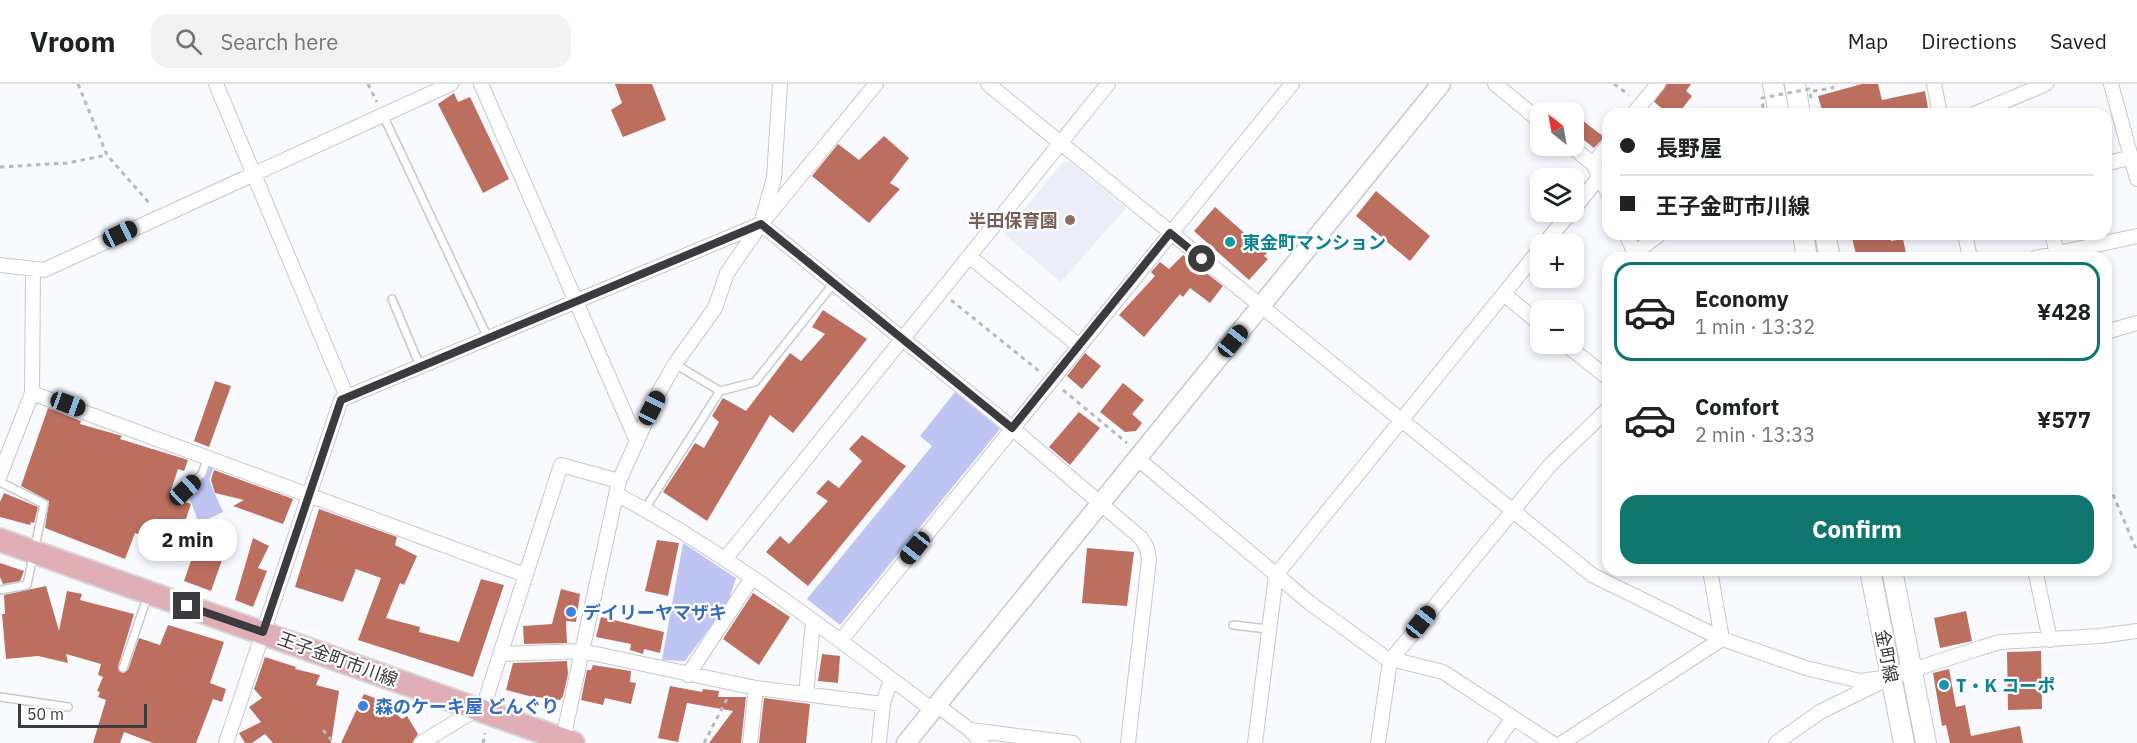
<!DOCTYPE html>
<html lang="en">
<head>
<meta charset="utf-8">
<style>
	body { margin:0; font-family:"IBM Plex Sans","Noto Sans JP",sans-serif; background:#f2f2f2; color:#202124; height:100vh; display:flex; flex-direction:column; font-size:22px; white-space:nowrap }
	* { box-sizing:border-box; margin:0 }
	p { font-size:20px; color:#757577 }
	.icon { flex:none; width:33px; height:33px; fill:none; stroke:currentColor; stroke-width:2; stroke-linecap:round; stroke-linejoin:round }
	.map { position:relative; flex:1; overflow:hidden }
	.panel { position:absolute; left:1602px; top:168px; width:510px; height:324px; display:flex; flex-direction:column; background:#fff; border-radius:18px; box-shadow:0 3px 9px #0003 }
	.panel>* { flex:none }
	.hud { position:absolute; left:1602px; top:24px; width:510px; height:132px; border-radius:18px; box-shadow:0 3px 9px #0003; display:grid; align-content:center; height:132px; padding:0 18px; background:#fff }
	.needle { width:39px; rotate:329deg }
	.tools { position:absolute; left:1530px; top:18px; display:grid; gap:12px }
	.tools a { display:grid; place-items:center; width:54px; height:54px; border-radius:12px; background:#fff; box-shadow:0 3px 9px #0003; font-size:30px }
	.scale { position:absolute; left:18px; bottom:15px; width:129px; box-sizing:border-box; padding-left:6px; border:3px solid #3a3a3f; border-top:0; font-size:16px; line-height:21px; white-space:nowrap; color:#3a3a3f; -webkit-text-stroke:4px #fff; paint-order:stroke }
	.end { position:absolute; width:27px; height:27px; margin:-14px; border:8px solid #3a3a3f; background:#fff; box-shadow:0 0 0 3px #fff }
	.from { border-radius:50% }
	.bubble { position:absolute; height:42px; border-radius:18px; background:#fff; box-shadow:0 3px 9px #0003; font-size:20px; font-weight:700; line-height:42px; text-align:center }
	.car { position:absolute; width:18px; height:36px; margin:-18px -9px; border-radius:8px; box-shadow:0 0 4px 2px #0007; background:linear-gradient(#222 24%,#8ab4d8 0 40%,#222 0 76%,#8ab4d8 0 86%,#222 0) }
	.hud b { display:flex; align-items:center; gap:21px; height:57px; font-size:22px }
	.hud b+b { border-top:2px solid #e0e0e0 }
	.hud i { width:15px; height:15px; background:#202124 }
	ul { padding:10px 0 0; list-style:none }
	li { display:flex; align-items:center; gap:18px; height:99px; margin:0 12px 9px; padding:0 6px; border:3px solid transparent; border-radius:18px }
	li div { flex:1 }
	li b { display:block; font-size:22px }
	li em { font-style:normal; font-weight:700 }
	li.active { border-color:#0f766e }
	li>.icon { width:54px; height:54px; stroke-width:1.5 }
	.action { display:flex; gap:12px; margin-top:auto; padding:12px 18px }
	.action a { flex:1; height:69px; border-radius:18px; background:#0f766e; color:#fff; font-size:24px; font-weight:700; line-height:69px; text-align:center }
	header { display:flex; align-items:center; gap:36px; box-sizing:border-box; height:84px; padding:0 30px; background:#fff; border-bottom:2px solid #e0e0e0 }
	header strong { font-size:28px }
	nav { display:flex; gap:33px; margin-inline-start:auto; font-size:21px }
	.search { width:420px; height:54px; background:#f2f2f2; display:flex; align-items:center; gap:15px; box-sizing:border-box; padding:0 21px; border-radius:18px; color:#757577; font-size:22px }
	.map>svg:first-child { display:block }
</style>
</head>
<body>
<header>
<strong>Vroom</strong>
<div class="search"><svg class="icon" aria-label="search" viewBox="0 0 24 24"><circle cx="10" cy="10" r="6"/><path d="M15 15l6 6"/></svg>Search here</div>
<nav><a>Map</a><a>Directions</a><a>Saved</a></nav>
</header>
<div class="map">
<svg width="2137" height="659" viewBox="0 0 2137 659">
	<rect width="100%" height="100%" fill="#f9faff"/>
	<path fill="#ebedf8" d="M1063,78H1070L1126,124L1061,198L1004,150Z"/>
	<path fill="#bfc5f3" d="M955,308L1000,345L840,541L807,515L932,362L920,352Z
		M211,378L215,380L209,396L223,428L199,439L187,408L204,394Z
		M683,459L736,494L728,519L685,577L662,576Z"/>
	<path fill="#bc6f5f" d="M615,0H652L666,36L623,53L611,26L622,19Z
		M1667,0H1691L1686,7L1692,12L1678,30H1669L1654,18Z
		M1862,0H1878L1882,16L1925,7L1929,30H1823L1818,12Z
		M454,9L458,18L470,13L509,95L483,109L438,20Z
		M1574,30L1604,53L1594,64L1574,48Z
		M884,52L909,74L890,99L900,105L869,139L812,92L838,60L859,76Z
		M1376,107L1430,152L1410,177L1356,132Z
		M1215,123L1267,169L1264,172L1268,175L1249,196L1194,147Z
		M1851,150H1890L1891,157L1903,155L1907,174H1857Z
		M1183,171L1223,202L1210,219L1190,204L1183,213L1180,210L1144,253L1119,231L1155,192L1151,188L1160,178L1169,185Z
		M823,226L867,255L793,349L770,331L707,437L663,408L695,359L704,364L719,338L712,332L723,314L746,327L790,269L801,277L825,250L812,243Z
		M1085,269L1101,282L1082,305L1067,292Z
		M215,297L231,302L209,363L194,357Z
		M1123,299L1144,316L1132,330L1142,339L1136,347L1125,348L1100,328Z
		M48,324L81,337L80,340L122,352L120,355L188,376L184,387L178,385L169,412L191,420L179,455L212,435L233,445L211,507L184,497L193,471L135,449L125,475L45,444L49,417L21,402Z
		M1079,328L1100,344L1070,381L1049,363Z
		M862,351L906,382L808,502L766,468L780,452L789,460L828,417L816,409L828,396L839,404L862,377L849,365Z
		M214,386L293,415L283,440L233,422L244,416L215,409L211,396Z
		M4,409L38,423L34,439L31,438L30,441L0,433V418Z
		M319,425L397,453L395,461L417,472L404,501L400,499L386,534L420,543L419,548L459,558L481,495L504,501L473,593L358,556L381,494L356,485L343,518L295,503Z
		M253,454L269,462L258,484L267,487L253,523L235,516Z
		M657,456L679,459L668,512L645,507Z
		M1087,464L1134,468L1127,522L1082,519Z
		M0,479L24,487L20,497L3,500L0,493Z
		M46,502L59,547L67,507L82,510L80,516L134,530L118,583L122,589L128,586L139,554L160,561L168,541L224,558L210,599L226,605L222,618L213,615L196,659H153L124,648L120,659H93L106,616L98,613L100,608L97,607L103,593L98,591L101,580L66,570L68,579L38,572L6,575L2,530H5L4,511Z
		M561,505L580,510L576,538L566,537L567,559L524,560L523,542L552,540Z
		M753,509L790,533L759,581L723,555Z
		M1966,527L1972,557L1940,564L1934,534Z
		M601,533L664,548L660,569L644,565L643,570L630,566L631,560L596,553Z
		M2041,567L2042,625L2008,626L2007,568Z
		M822,570L840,572L838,599L818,597Z
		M265,573L296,583L295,585L320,591L316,601L339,607L331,659H273L265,650L252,659H245L239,649L261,638L249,623L262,614L254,605Z
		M567,577L568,590L563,612L560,616L529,612L506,606L513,579Z
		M593,581L631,587L630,598L636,599L631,620L605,614L603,621L581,616L587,586H591Z
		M1949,585L1956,623L1965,621L1971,652L2020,642L2023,659H1950L1946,641L1942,642L1933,589Z
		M670,602L702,608L703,605L719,607L718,613H746L741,659H709L733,627L687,619L678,658L658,654Z
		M364,610L380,616L402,635L407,632L418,650L412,659H341Z
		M764,614L810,620L806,659H759Z"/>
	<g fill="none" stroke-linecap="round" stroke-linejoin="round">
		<defs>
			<path id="service" d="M383,31L488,254
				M392,215L420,282
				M675,280L720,307
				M0,398L44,420L27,501L0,506
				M185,406L202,390L208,372
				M645,425L720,307L755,298L834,199
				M1233,541L1268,545
				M123,584L148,511
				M0,613L68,623"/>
			<path id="minor" d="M216,0L347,313L341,316L226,659
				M481,0L636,355
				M988,0L1592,491L1722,555L1806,584L1860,597L1891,593
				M1495,0L1540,37
				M1934,0L1940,30
				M2111,0L2137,95
				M1633,30L1658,0
				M1974,30L2046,0
				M1571,62L1593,80L1608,109
				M1593,80L1608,61
				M2106,80L2131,73
				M1574,125L1600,92
				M761,140L1012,344L1141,454L1147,464L1149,476L1128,659
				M1626,150L1637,174
				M1965,150L1970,174
				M2052,150L2057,169
				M1544,160L1571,128
				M1635,169L1660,150
				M969,172L1078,261
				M2035,174L2137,152
				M0,181L44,186L451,0
				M1504,210L1540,240
				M2106,248L2137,239
				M1565,260L1608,294
				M32,309L525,491
				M347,313L761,140L876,0
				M1138,375L1310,519L1390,577
				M0,391L32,309L33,185
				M616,410C729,470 831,550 933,626
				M725,475L1108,0
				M2035,486L2050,556
				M841,556L1292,0
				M501,570L582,567L756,604L883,620
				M1391,575L1443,588L1552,659
				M688,591L752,494
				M806,610L813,538
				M937,621L970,646L982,659
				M482,627L561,381L619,397
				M970,646L1073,659
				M563,655L619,397L659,308L675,280L715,224L727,189L761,140L774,94L780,0
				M421,659L477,625
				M750,659L756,604
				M879,659L883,620L891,595
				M1255,659L1276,491L1540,165
				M1378,659L1390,577L1551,380L1608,325
				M1495,659L1513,634
				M1562,659L1722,555L1710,486
				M1776,659L1820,628L1891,593L1980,564L2000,558L2100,552L2137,547"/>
			<path id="tertiary" d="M906,659L1441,0"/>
			<path id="secondary" d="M1773,0L1779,30
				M1795,0L1800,30
				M1803,150L1807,174
				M1825,150L1830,174
				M1870,486L1904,659
				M1892,486L1926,659"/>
			<path id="primary" d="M0,456L573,659"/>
		</defs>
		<use href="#service" stroke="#c5c7d2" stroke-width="10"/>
		<use href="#minor" stroke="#c5c7d2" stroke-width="16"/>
		<use href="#tertiary" stroke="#c5c7d2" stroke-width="21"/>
		<use href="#secondary" stroke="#c5c7d2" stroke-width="22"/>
		<use href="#primary" stroke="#d8d8d9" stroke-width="26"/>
		<path stroke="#b8b9be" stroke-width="3" stroke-dasharray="4.5 4.5" stroke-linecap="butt" d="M78,0L107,71L150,120
			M368,0L377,18
			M1614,0L1629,11
			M1813,7L1833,4L1832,0
			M0,83L67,79L107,71
			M951,216L1039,287
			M1063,306L1127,359
			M2106,394L2137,467
			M323,646L334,659
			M483,659L485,649
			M704,659L728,613"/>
		<use href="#service" stroke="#fff" stroke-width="7"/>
		<use href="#minor" stroke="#fff" stroke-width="14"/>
		<use href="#tertiary" stroke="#fff" stroke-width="18"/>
		<use href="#secondary" stroke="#fff" stroke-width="20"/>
		<use href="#primary" stroke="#e0afb5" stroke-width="22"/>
		<path stroke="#b8b9be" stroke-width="3" stroke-dasharray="4.5 4.5" stroke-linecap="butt" d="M1763,24L1762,14L1809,5L1811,14"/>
	</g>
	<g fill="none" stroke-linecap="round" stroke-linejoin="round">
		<path stroke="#3a3a3f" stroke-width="8" d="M187,522L263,548L341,316L761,140L1012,344L1170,149L1202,175"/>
	</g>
	<circle fill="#8d6e63" stroke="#fff" stroke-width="2" cx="1070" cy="136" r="6"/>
	<g fill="#0f9aa8" stroke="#fff" stroke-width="2">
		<circle cx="1230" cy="158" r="6"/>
		<circle cx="1944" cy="601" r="6"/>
	</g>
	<g fill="#3f7fe0" stroke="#fff" stroke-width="2">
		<circle cx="571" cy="528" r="6"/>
		<circle cx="363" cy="622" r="6"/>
	</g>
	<g text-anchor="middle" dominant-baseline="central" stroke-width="4.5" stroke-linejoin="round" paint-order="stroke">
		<g font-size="18" font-weight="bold" fill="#785e54" stroke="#fff" text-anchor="end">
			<text x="1058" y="136">半田保育園</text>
		</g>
		<g font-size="18" font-weight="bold" fill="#0d838f" stroke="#fff" text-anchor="start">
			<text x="1242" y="158">東金町マンション</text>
			<text x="1956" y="601">T・K コーポ</text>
		</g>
		<g font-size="18" font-weight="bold" fill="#366cbe" stroke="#fff" text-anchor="start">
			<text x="583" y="528">デイリーヤマザキ</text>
			<text x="375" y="622">森のケーキ屋 どんぐり</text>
		</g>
		<g font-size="18" fill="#3a3a3f" stroke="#fff">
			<text transform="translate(1887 572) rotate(79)">金町線</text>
			<text transform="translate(338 575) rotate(20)">王子金町市川線</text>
		</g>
	</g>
</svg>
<div class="tools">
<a><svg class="needle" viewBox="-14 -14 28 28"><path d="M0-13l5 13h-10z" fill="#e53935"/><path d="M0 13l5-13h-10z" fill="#757577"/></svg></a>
<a><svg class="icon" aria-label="layers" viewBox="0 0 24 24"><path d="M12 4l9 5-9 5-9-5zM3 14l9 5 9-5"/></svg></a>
<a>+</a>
<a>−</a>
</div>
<div class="scale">50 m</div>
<i class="end from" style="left:1202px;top:175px"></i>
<i class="end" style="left:187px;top:522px"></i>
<div class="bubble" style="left:138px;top:435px;width:99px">2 min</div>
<i class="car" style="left:120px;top:150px;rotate:65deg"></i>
<i class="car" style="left:1233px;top:257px;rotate:39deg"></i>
<i class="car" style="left:68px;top:320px;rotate:110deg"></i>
<i class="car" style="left:652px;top:324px;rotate:27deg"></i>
<i class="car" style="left:185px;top:406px;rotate:47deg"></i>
<i class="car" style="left:915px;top:464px;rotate:219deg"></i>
<i class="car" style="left:1421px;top:538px;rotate:39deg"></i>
<div class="hud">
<b><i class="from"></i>長野屋</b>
<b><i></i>王子金町市川線</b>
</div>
<section class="panel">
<ul>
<li class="active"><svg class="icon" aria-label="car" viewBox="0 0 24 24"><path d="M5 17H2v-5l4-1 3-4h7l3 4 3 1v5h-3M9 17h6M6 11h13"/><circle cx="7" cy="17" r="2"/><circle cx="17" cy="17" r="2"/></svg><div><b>Economy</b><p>1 min · 13:32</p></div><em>¥428</em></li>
<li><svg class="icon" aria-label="car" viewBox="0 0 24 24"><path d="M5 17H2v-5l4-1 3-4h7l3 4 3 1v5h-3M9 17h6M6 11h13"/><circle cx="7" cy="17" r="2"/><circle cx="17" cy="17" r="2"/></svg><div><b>Comfort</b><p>2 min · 13:33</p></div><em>¥577</em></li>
</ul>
<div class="action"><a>Confirm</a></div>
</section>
</div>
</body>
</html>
